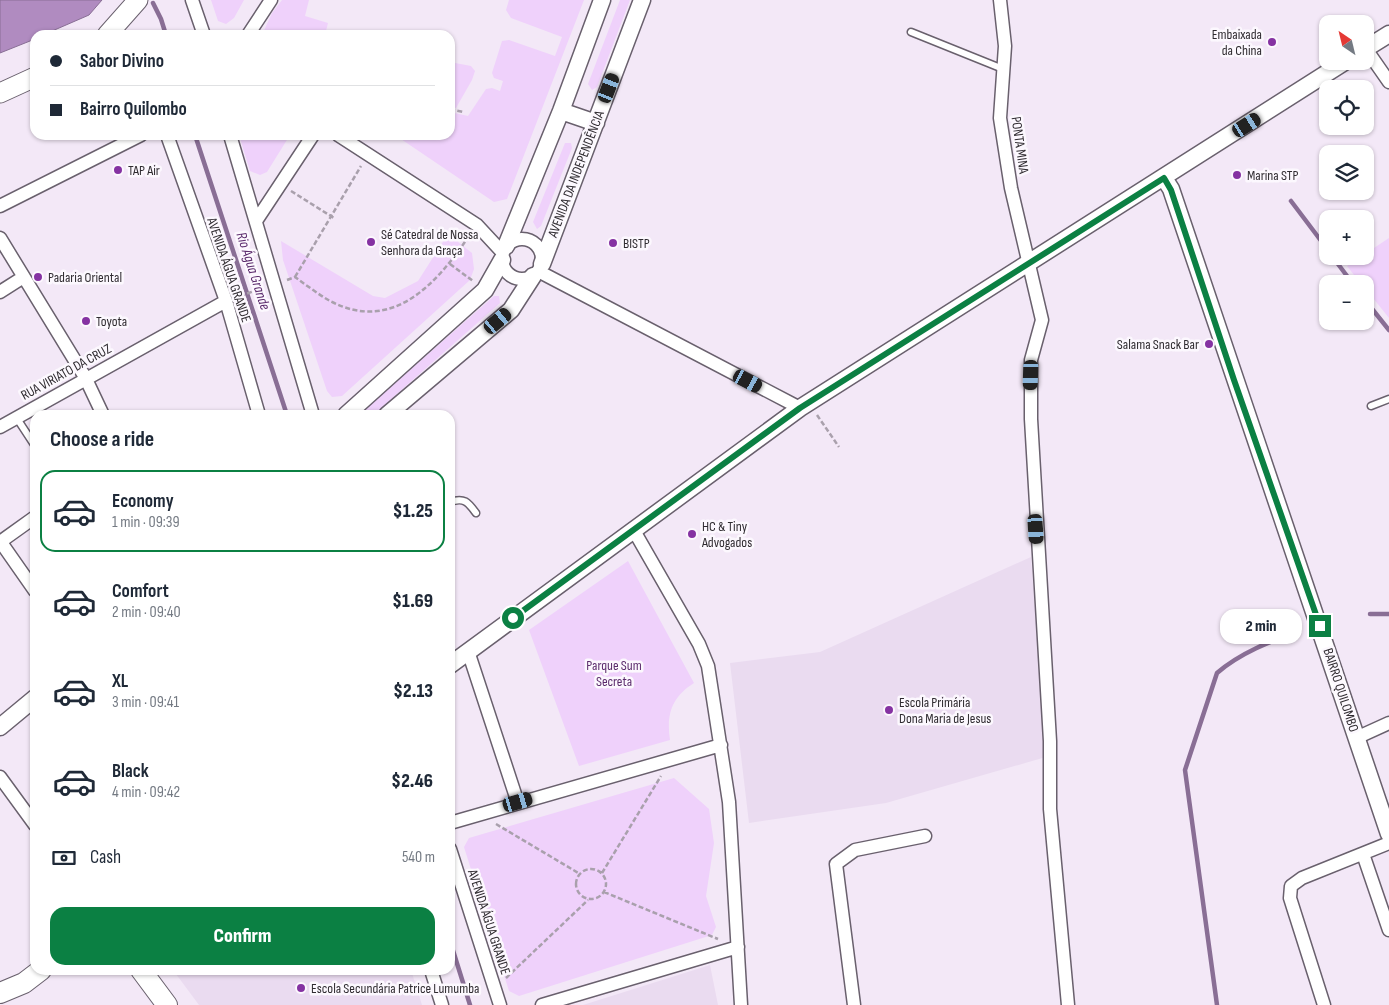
<!DOCTYPE html>
<html lang="en">
<head>
<meta charset="utf-8">
<style>
	body { margin:0; font-family:"Sofia Sans Condensed",sans-serif; background:#f6f6f7; color:#1f2937; height:100vh; display:flex; flex-direction:column; font-size:19px; white-space:nowrap }
	* { box-sizing:border-box; margin:0 }
	p { font-size:16px; color:#747a83 }
	.icon { flex:none; width:28px; height:28px; fill:none; stroke:currentColor; stroke-width:2; stroke-linecap:round; stroke-linejoin:round }
	.map { position:relative; flex:1; overflow:hidden }
	.sheet { position:absolute; left:30px; top:410px; width:425px; height:565px; display:flex; flex-direction:column; background:#fff; border-radius:15px; box-shadow:0 1px 4px #0004 }
	.sheet>* { flex:none }
	.hud { position:absolute; left:30px; top:30px; width:425px; height:110px; border-radius:15px; box-shadow:0 1px 4px #0004; display:grid; align-content:center; height:110px; padding:0 20px; background:#fff }
	.needle { width:32px; rotate:325deg }
	.buttons { position:absolute; left:1319px; top:15px; display:grid; gap:10px }
	.buttons a { display:grid; place-items:center; width:55px; height:55px; border-radius:10px; background:#fff; box-shadow:0 1px 4px #0004; font-size:25px }
	.end { position:absolute; width:22px; height:22px; margin:-11px; border:6px solid #0b8043; background:#fff; box-shadow:0 0 0 2px #fff }
	.from { border-radius:50% }
	.bubble { position:absolute; height:35px; border-radius:15px; background:#fff; box-shadow:0 1px 4px #0004; font-size:16px; font-weight:800; line-height:35px; text-align:center }
	.car { position:absolute; width:15px; height:30px; margin:-15px -8px; border-radius:6px; box-shadow:0 0 4px 1px #0007; background:linear-gradient(#222 24%,#8ab4d8 0 40%,#222 0 76%,#8ab4d8 0 86%,#222 0) }
	.hud b { display:flex; align-items:center; gap:18px; height:48px; font-size:19px }
	.hud b+b { border-top:1px solid #e0e1e3 }
	.hud i { width:12px; height:12px; background:#1f2937 }
	ul { padding:0; list-style:none }
	li { display:flex; align-items:center; gap:15px; height:82px; margin:0 10px 8px; padding:0 10px; border:2px solid transparent; border-radius:15px }
	li div { flex:1 }
	li b { display:block; font-size:19px }
	li em { font-style:normal; font-weight:800 }
	li.active { border-color:#0b8043 }
	li>.icon { width:45px; height:45px; stroke-width:1.5 }
	h2 { padding:0 20px; font-size:22px; line-height:60px }
	.pay { display:flex; align-items:center; gap:12px; height:55px; padding:0 20px; font-size:19px }
	.pay p { margin-inline-start:auto }
	.action { display:flex; gap:10px; margin-top:auto; padding:10px 20px }
	.action a { flex:1; height:58px; border-radius:15px; background:#0b8043; color:#fff; font-size:20px; font-weight:800; line-height:58px; text-align:center }
	.map>svg:first-child { display:block }
</style>
</head>
<body>
<div class="map">
<svg width="1389" height="1005" viewBox="0 0 1389 1005">
	<rect width="100%" height="100%" fill="#f3e8f7"/>
	<path fill="#eadbf0" d="M1031,557L1046,757L886,803L749,823L730,663L820,652Z
		M710,965L718,1005H583Z
		M173,970H411L422,1005H199Z"/>
	<path fill="#efd1fb" d="M211,0H244L234,18L226,24L218,21Z
		M282,0H309L305,16L328,23L325,35H262L272,13Z
		M509,0H584L507,199L494,202L395,135H450V112L468,116L486,89L492,88L500,91L503,81L494,78L492,73L502,41L509,40L555,56L562,37L511,18L506,10Z
		M620,0H630L597,87L592,90L588,84Z
		M450,62L471,66L475,71L472,80L456,108L450,107Z
		M239,135H290L267,172L260,175L250,171Z
		M565,143H571L572,148L541,226L537,229L533,222Z
		M448,234L472,253L474,269L470,280L342,396L332,397L327,391L283,260L281,241L373,296L385,298L418,281Z
		M1389,238V318L1365,288V284H1361L1347,266L1361,256H1365V254Z
		M494,296H499L500,303L373,415H359Z
		M628,561L694,683C672,697 666,714 670,740L579,766L529,630Z
		M674,778L709,809L714,843L706,896L716,927L712,935L519,996L509,991L464,847L469,838Z"/>
	<path fill="#b08bc0" stroke="#896e95" d="M0,0H102L89,15L43,35H35V39L0,53Z"/>
	<g fill="none" stroke-linecap="round" stroke-linejoin="round">
		<path stroke="#896e95" stroke-width="4.5" d="M153,3L161,19L166,35
			M195,135L287,415
			M1291,201L1328,250
			M1332,256L1353,284
			M1365,300L1389,330
			M1370,614H1389
			M450,941L470,1005
			M1217,1005L1185,770L1217,673C1240,653 1271,641 1299,631"/>
		<defs>
			<path id="service" d="M911,32L1003,69
				M1371,406L1389,399
				M16,417L35,446
				M450,502C464,497 468,502 476,513"/>
			<path id="minor" d="M192,0L204,35
				M1000,0L1005,46L1000,118L1011,188L1042,320L1031,360V419L1050,741V809L1068,1005
				M248,35L271,0
				M1366,49L1389,82
				M167,135L226,301L259,415
				M230,135L313,415
				M338,135L477,225L503,253
				M0,206L141,135
				M256,221L313,135
				M0,238L85,377L103,415
				M502 259a20 20 0 1 1 40 0a20 20 0 1 1-40 0Z
				M538,271L800,408
				M0,292L22,278
				M0,427L226,301
				M633,529L699,644L708,666L729,802L741,1005
				M0,541L35,591
				M0,542L35,517
				M468,651L518,803
				M1356,738L1389,723
				M0,777L35,825
				M450,823L721,745
				M450,849L500,1005
				M1363,854L1389,930
				M431,970L442,1005
				M542,1005L738,947
				M854,1005L836,864L855,850L925,836
				M1324,1005L1290,898L1291,886L1302,878L1389,843"/>
			<path id="tertiary" d="M1365,49L1389,34
				M561,111L596,123
				M1164,178L1171,189L1389,834
				M506,246L561,111L602,0
				M542,264L642,0
				M346,415L485,290L502,260
				M387,415L511,310L533,276
				M450,665L800,408L1346,61
				M0,727L35,698"/>
			<path id="secondary" d="M107,35L138,0
				M0,93L35,77"/>
			<path id="primary" d="M141,970L167,1005
				M0,993L24,983L41,970"/>
		</defs>
		<use href="#service" stroke="#69606d" stroke-width="9"/>
		<use href="#minor" stroke="#69606d" stroke-width="15"/>
		<use href="#tertiary" stroke="#69606d" stroke-width="19"/>
		<use href="#secondary" stroke="#69606d" stroke-width="21"/>
		<use href="#primary" stroke="#69606d" stroke-width="22"/>
		<path stroke="#a9a0ac" stroke-width="2.5" stroke-dasharray="5 2.5" stroke-linecap="butt" d="M450,109L463,112
			M291,191L334,218
			M450,264L473,281
			M295,277L361,166
			M287,280L295,277C306,285 318,294 330,301C393,334 437,283 469,236
			M240,296L263,288
			M817,415L839,447
			M496,824L580,874
			M576 884a15 15 0 1 1 30 0a15 15 0 1 1-30 0Z
			M602,873L661,776
			M604,892L718,939
			M506,978L588,900"/>
		<use href="#service" stroke="#fff" stroke-width="6"/>
		<use href="#minor" stroke="#fff" stroke-width="12"/>
		<use href="#tertiary" stroke="#fff" stroke-width="16"/>
		<use href="#secondary" stroke="#fff" stroke-width="19"/>
		<use href="#primary" stroke="#fff" stroke-width="20"/>
	</g>
	<g fill="none" stroke-linecap="round" stroke-linejoin="round">
		<path stroke="#0b8043" stroke-width="6" d="M513,618L800,408L1164,178L1171,190L1234,380L1320,626"/>
	</g>
	<g fill="#8532a2" stroke="#fcf8fe" stroke-width="2">
		<circle cx="1272" cy="42" r="5"/>
		<circle cx="118" cy="170" r="5"/>
		<circle cx="1237" cy="175" r="5"/>
		<circle cx="371" cy="242" r="5"/>
		<circle cx="613" cy="243" r="5"/>
		<circle cx="38" cy="277" r="5"/>
		<circle cx="86" cy="321" r="5"/>
		<circle cx="1209" cy="344" r="5"/>
		<circle cx="692" cy="534" r="5"/>
		<circle cx="889" cy="710" r="5"/>
		<circle cx="301" cy="988" r="5"/>
	</g>
	<g text-anchor="middle" dominant-baseline="central" stroke-width="5" stroke-linejoin="round" paint-order="stroke">
		<g font-size="14" fill="#2f2b30" stroke="#fcf8fe" text-anchor="start">
			<text x="1262" y="34" text-anchor="end">Embaixada<tspan x="1262" dy="16">da China</tspan></text>
			<text x="128" y="170">TAP Air</text>
			<text x="1247" y="175">Marina STP</text>
			<text x="381" y="234">Sé Catedral de Nossa<tspan x="381" dy="16">Senhora da Graça</tspan></text>
			<text x="623" y="243">BISTP</text>
			<text x="48" y="277">Padaria Oriental</text>
			<text x="96" y="321">Toyota</text>
			<text x="1199" y="344" text-anchor="end">Salama Snack Bar</text>
			<text x="702" y="526">HC &amp; Tiny<tspan x="702" dy="16">Advogados</tspan></text>
			<text x="899" y="702">Escola Primária<tspan x="899" dy="16">Dona Maria de Jesus</tspan></text>
			<text x="311" y="988">Escola Secundária Patrice Lumumba</text>
		</g>
		<g font-size="14" fill="#2f2b30" stroke="#fcf8fe">
			<text transform="translate(1020 145) rotate(82)">PONTA MINA</text>
			<text transform="translate(576 174) rotate(-69)">AVENIDA DA INDEPENDÊNCIA</text>
			<text transform="translate(229 270) rotate(71)">AVENIDA ÁGUA GRANDE</text>
			<text transform="translate(66 372) rotate(-29)">RUA VIRIATO DA CRUZ</text>
			<text transform="translate(1341 690) rotate(72)">BAIRRO QUILOMBO</text>
			<text transform="translate(489 922) rotate(72)">AVENIDA ÁGUA GRANDE</text>
		</g>
		<g font-size="14" fill="#5a2a6b" stroke="#fcf8fe">
			<text x="614" y="665">Parque Sum<tspan x="614" dy="16">Secreta</tspan></text>
		</g>
		<g font-size="15" font-style="italic" fill="#5d2d6e" stroke="#fcf8fe">
			<text transform="translate(253 271) rotate(72)">Rio Água Grande</text>
		</g>
	</g>
</svg>
<div class="buttons">
<a><svg class="needle" viewBox="-14 -14 28 28"><path d="M0-13l5 13h-10z" fill="#e53935"/><path d="M0 13l5-13h-10z" fill="#747a83"/></svg></a>
<a><svg class="icon" aria-label="locate" viewBox="0 0 24 24"><circle cx="12" cy="12" r="6"/><path d="M12 2v4M12 18v4M2 12h4M18 12h4"/></svg></a>
<a><svg class="icon" aria-label="layers" viewBox="0 0 24 24"><path d="M12 4l9 5-9 5-9-5zM3 14l9 5 9-5"/></svg></a>
<a>+</a>
<a>−</a>
</div>
<i class="end from" style="left:513px;top:618px"></i>
<i class="end" style="left:1320px;top:626px"></i>
<div class="bubble" style="left:1220px;top:609px;width:82px">2 min</div>
<i class="car" style="left:609px;top:88px;rotate:21deg"></i>
<i class="car" style="left:1247px;top:125px;rotate:58deg"></i>
<i class="car" style="left:498px;top:321px;rotate:50deg"></i>
<i class="car" style="left:1031px;top:375px;rotate:182deg"></i>
<i class="car" style="left:748px;top:381px;rotate:118deg"></i>
<i class="car" style="left:1036px;top:529px;rotate:176deg"></i>
<i class="car" style="left:518px;top:802px;rotate:74deg"></i>
<div class="hud">
<b><i class="from"></i>Sabor Divino</b>
<b><i></i>Bairro Quilombo</b>
</div>
<section class="sheet">
<h2>Choose a ride</h2>
<ul>
<li class="active"><svg class="icon" aria-label="car" viewBox="0 0 24 24"><path d="M5 17H2v-5l4-1 3-4h7l3 4 3 1v5h-3M9 17h6M6 11h13"/><circle cx="7" cy="17" r="2"/><circle cx="17" cy="17" r="2"/></svg><div><b>Economy</b><p>1 min · 09:39</p></div><em>$1.25</em></li>
<li><svg class="icon" aria-label="car" viewBox="0 0 24 24"><path d="M5 17H2v-5l4-1 3-4h7l3 4 3 1v5h-3M9 17h6M6 11h13"/><circle cx="7" cy="17" r="2"/><circle cx="17" cy="17" r="2"/></svg><div><b>Comfort</b><p>2 min · 09:40</p></div><em>$1.69</em></li>
<li><svg class="icon" aria-label="car" viewBox="0 0 24 24"><path d="M5 17H2v-5l4-1 3-4h7l3 4 3 1v5h-3M9 17h6M6 11h13"/><circle cx="7" cy="17" r="2"/><circle cx="17" cy="17" r="2"/></svg><div><b>XL</b><p>3 min · 09:41</p></div><em>$2.13</em></li>
<li><svg class="icon" aria-label="car" viewBox="0 0 24 24"><path d="M5 17H2v-5l4-1 3-4h7l3 4 3 1v5h-3M9 17h6M6 11h13"/><circle cx="7" cy="17" r="2"/><circle cx="17" cy="17" r="2"/></svg><div><b>Black</b><p>4 min · 09:42</p></div><em>$2.46</em></li>
</ul>
<div class="pay"><svg class="icon" aria-label="cash" viewBox="0 0 24 24"><path d="M3 7h18v10H3z"/><circle cx="12" cy="12" r="2"/></svg>Cash<p>540 m</p></div>
<div class="action"><a>Confirm</a></div>
</section>
</div>
</body>
</html>
